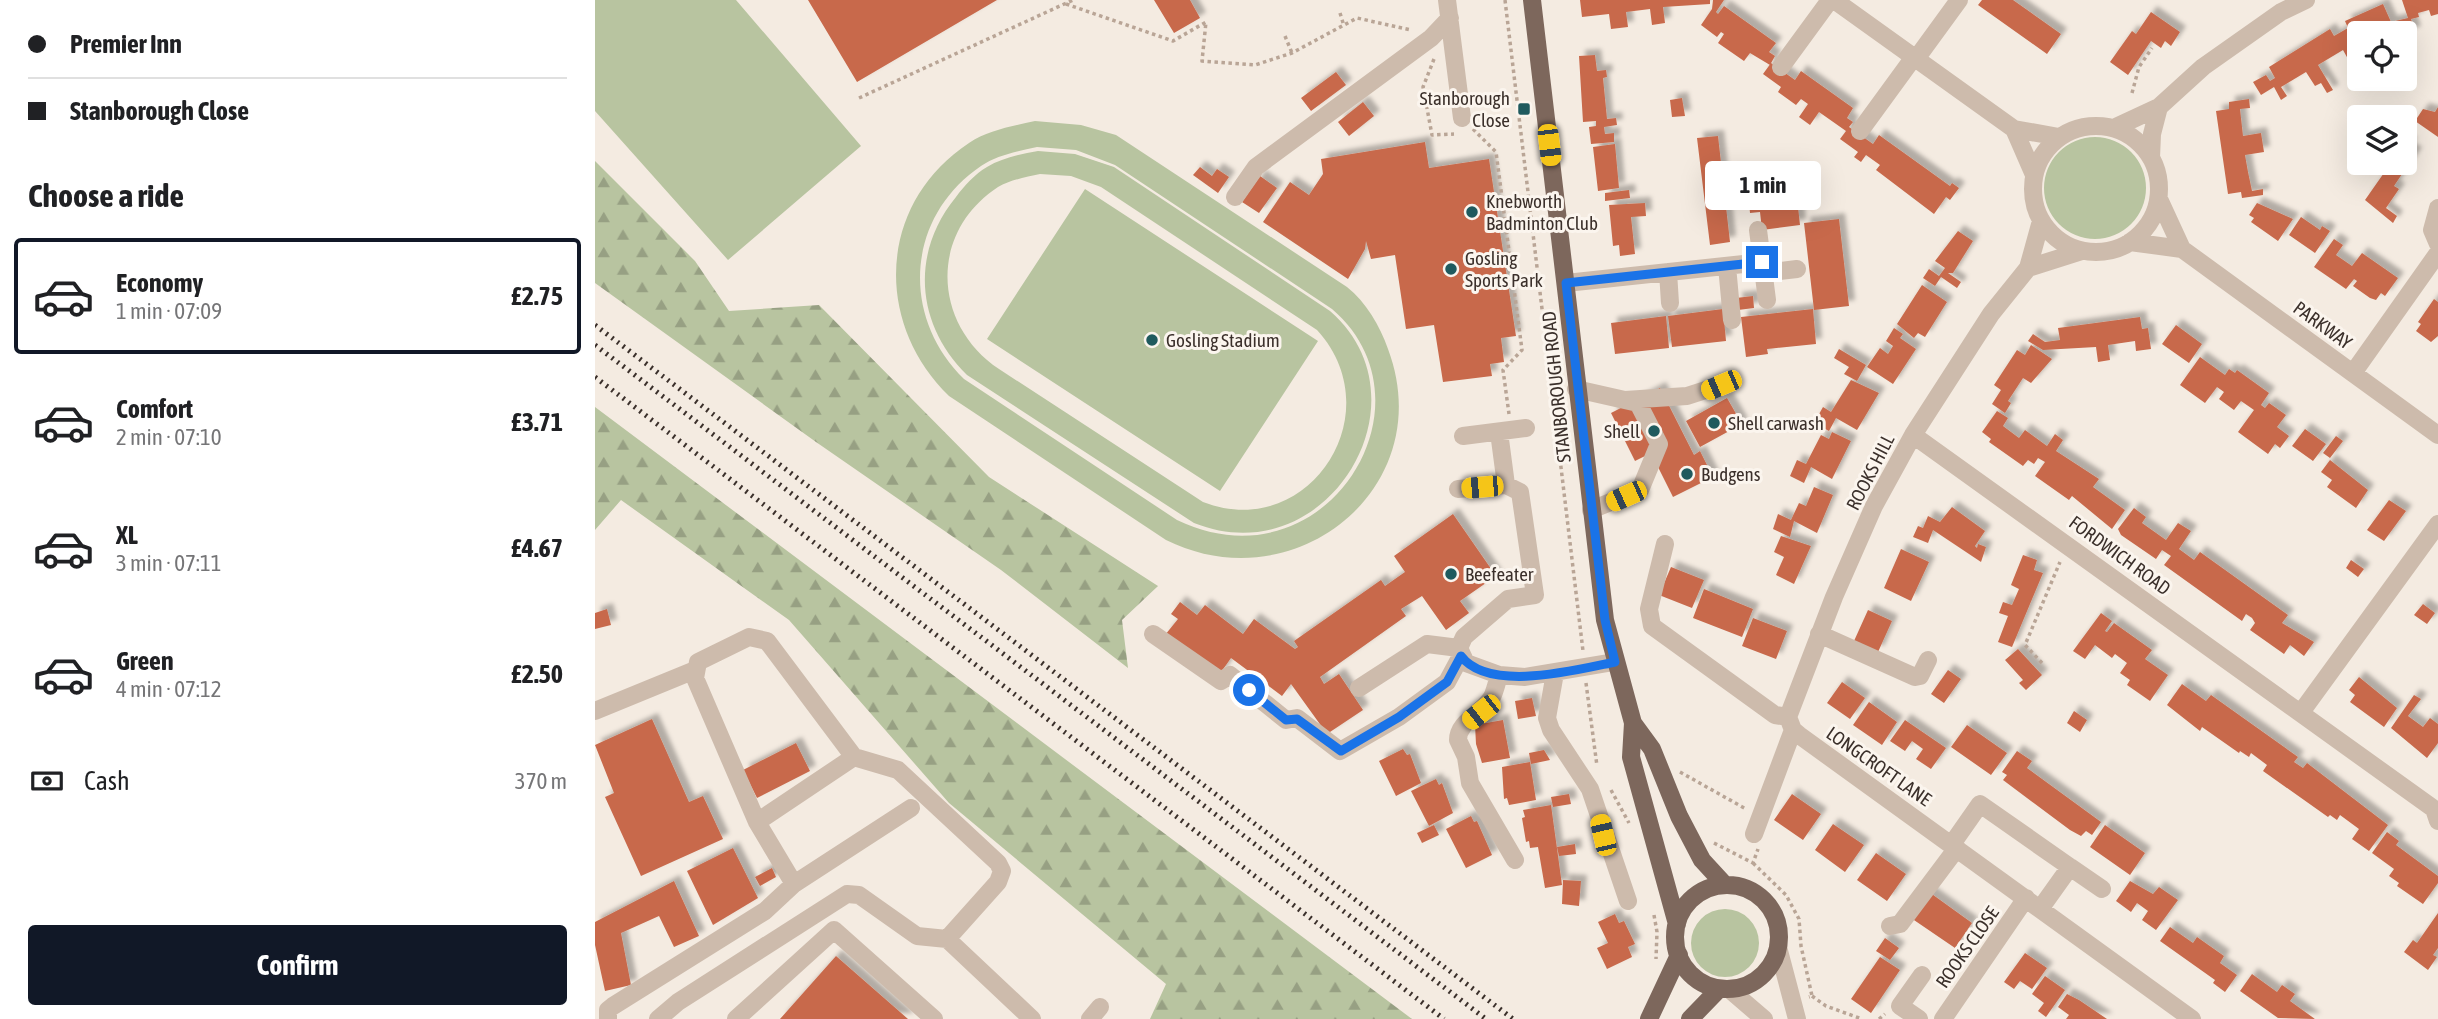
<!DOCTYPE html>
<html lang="en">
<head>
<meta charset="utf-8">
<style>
	body { margin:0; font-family:"Asap Condensed",sans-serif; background:#f6f6f6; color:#202124; height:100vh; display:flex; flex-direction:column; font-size:26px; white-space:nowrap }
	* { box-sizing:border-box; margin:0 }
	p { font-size:23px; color:#757577 }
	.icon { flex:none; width:38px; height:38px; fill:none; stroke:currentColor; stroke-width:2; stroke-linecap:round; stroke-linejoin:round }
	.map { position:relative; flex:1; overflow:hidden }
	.panel { display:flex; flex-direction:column; background:#fff; width:595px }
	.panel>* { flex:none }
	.guide { display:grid; align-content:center; height:154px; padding:0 28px; background:#fff }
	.tools { position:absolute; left:1752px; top:21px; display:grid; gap:14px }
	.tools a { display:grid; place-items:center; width:70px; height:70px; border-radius:7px; background:#fff; box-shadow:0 7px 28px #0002; font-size:35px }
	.end { position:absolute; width:32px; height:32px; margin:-16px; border:9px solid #1a73e8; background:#fff; box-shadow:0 0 0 4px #fff }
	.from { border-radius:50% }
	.bubble { position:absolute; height:49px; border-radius:7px; background:#fff; box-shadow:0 7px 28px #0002; font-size:23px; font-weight:700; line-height:49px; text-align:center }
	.car { position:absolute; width:21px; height:42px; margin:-21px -10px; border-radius:9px; box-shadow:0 0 5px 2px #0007; background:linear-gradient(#f5c518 24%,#345 0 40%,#f5c518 0 76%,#345 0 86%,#f5c518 0) }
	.guide b { display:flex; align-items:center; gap:24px; height:66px; font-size:26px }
	.guide b+b { border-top:2px solid #e0e0e0 }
	.guide i { width:18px; height:18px; background:#202124 }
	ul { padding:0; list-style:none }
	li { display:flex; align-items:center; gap:21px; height:116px; margin:0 14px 10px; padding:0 14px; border:4px solid transparent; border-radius:7px }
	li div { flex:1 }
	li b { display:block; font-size:26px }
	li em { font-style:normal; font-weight:700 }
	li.active { border-color:#111827 }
	li>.icon { width:63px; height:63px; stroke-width:1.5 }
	h2 { padding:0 28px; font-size:32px; line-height:84px }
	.pay { display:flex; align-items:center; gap:18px; height:77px; padding:0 28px; font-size:26px }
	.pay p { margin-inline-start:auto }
	.action { display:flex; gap:14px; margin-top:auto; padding:14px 28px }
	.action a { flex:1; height:80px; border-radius:7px; background:#111827; color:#fff; font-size:28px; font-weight:700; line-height:80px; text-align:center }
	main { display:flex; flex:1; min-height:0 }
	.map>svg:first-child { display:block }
</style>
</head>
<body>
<main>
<section class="panel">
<div class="guide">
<b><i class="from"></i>Premier Inn</b>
<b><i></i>Stanborough Close</b>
</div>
<h2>Choose a ride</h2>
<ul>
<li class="active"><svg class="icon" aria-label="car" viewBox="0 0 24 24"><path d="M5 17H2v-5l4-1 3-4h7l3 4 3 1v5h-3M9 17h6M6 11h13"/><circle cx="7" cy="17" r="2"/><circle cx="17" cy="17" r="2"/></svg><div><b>Economy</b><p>1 min · 07:09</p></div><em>£2.75</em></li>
<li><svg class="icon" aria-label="car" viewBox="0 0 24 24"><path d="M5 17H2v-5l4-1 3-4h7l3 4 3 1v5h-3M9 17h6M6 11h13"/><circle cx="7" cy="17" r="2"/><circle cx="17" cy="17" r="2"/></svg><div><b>Comfort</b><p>2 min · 07:10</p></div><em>£3.71</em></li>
<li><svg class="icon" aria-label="car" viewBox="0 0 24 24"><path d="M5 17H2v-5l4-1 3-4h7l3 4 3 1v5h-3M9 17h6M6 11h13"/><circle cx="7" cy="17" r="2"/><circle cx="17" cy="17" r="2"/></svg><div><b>XL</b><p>3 min · 07:11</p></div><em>£4.67</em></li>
<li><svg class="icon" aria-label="car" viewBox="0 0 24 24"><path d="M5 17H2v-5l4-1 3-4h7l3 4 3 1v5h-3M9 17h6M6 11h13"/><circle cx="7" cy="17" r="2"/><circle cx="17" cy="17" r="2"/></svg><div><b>Green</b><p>4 min · 07:12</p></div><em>£2.50</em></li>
</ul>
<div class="pay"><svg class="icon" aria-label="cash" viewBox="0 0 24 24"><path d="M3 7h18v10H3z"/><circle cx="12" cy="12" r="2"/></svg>Cash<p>370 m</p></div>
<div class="action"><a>Confirm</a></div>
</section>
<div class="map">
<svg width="1843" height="1019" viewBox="0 0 1843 1019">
	<defs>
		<pattern id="forest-firs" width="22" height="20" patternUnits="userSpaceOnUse" patternTransform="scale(1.75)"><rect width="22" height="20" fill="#b8c4a0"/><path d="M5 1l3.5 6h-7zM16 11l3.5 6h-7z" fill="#97a083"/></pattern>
		<filter id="shadow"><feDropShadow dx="6" dy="-6" stdDeviation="2" flood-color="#0004"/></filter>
	</defs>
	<rect width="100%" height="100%" fill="#f4ebe1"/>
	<path fill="#b8c4a0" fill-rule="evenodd" d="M0,0H141L266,146L133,260L0,111Z
		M440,121L486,125L521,135L752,287C771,302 785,326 793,349C845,487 700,604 571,540L354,396C278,322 283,203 374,143C393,130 418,126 440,121ZM442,147L481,150L520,165L737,309C847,403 730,591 582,520L369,379C305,316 311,217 386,166C402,155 423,151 442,147Z
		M1449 188a51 51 0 1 1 102 0a51 51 0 1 1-102 0Z
		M443,151L480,154L519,167L735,311C838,400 732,576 599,523L372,375C321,325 315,253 361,197C369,186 380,174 392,167C407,158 426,154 443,151ZM445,174L476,176L506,187L722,330C798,413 714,543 608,502L404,369C338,325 333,233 403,187C415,180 431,177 445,174Z
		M490,189L723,341L625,491L392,339Z
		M1096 943a34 34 0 1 1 68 0a34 34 0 1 1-68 0Z"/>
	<path fill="url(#forest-firs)" d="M0,161L100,261L134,311L224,305L394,477L563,586L527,620L533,668L406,570L221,442L0,283Z
		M0,407L733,956L817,1019H555L571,984L354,803L194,620L26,500L0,530Z"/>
	<path fill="#c8694b" filter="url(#shadow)" d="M213,0H402L262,82Z
		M559,0H595L605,18L579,33Z
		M985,0H1115V4L1068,7L1070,23L1057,25L1055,9L1031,12L1033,27L1016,29L1014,14L987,17Z
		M1118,0H1129L1121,12L1123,14L1129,6L1181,43L1174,52L1180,56L1175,65L1155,53L1149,61L1123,43L1129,34L1126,32L1122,37L1106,25L1117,9Z
		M1387,0H1418L1466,34L1452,54L1383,5Z
		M1807,0H1843V14L1836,16L1834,10L1823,13L1824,17L1816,19L1820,32L1810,35L1798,33L1796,28L1785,33H1764V52L1753,59L1748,50L1723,65L1738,90L1732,93L1726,83L1720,86L1711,72L1686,87L1692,96L1686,100L1679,87L1666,95L1658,82L1671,75L1675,81L1680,78L1674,67L1735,29L1739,36L1753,28L1750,21L1788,4L1796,22L1813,18Z
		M1556,12L1585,32L1576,46L1570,41L1566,48L1556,41L1533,75L1515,62L1537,31L1541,34Z
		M1000,55L1002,71L1011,70L1012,77L1008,78L1012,119L1021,118L1022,125L1009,127L1010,134L1019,133V142L996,144L994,127L1001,126V121L988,122L984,56Z
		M1176,63L1200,80L1206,71L1258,108L1252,118L1258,122L1254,127L1278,144L1284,135L1355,186L1357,183L1364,188L1355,200L1351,197L1339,214L1281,170L1285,165L1271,155L1266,162L1259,157L1263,152L1245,139L1251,131L1224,112L1215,125L1204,117L1213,104L1206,99L1201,105L1183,92L1186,87L1168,74Z
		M741,72L751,85L716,111L706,98Z
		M1087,98L1090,116L1077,117L1075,100Z
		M1654,99L1655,108L1645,109L1648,136L1666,133L1669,152L1650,155L1653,172L1657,191L1668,189V195L1647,198L1646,192L1633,194L1621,111L1634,109V102Z
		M768,102L779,116L754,136L743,122Z
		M1843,107V137L1820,121L1828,109L1840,112Z
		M1123,136L1135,242L1115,245L1102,138Z
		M1810,139L1816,144L1813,148L1821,153L1799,186L1804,189L1791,208L1802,216L1798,223L1770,200L1791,170L1781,163H1810Z
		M830,142L834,168L894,159L921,336L906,338L909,362L895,364L897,376L848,382L839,325L811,329L800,255L776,259L771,241L770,249L753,279L668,222L695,182L714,195L728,174L726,159Z
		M1020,144L1024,188L1003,191L998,147Z
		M605,167L617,176L622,169L634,177L623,193L598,175Z
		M665,176L682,188L664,213L647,202Z
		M1184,187L1185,191L1201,189L1205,225L1167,230L1165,212L1155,213L1153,191Z
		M1034,190L1035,198L1010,201V193Z
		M1050,203L1051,216L1036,217L1040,254L1025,256L1024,245L1018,246L1014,205Z
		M1662,203L1698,219L1683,241L1656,222L1659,218L1654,215Z
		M1706,217L1725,230L1727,226L1735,231L1720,253L1694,235Z
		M1244,219L1254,306L1219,310L1209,223Z
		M1363,231L1378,241L1358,273H1353L1366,282L1362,288L1346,277L1340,286L1328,278L1334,269L1344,276L1350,268L1340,261Z
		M1739,239L1748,245L1741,255L1757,266L1767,253L1803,278L1790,296L1786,293L1781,300L1775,298L1758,286L1762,281L1759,279L1751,289L1719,267Z
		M1327,285L1352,302L1330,337L1323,333L1319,338L1302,324Z
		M1158,296L1159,308L1143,310L1141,298Z
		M1839,299L1843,302V336L1836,342L1821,331L1826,324L1823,322Z
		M1128,309L1131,341L1077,347L1073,316Z
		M1218,309L1221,344L1172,349L1173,354L1151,357L1146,317Z
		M1071,316L1074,348L1020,354L1016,323Z
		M1545,317L1547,329L1553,328L1556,349L1541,351L1540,341L1513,345L1515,360L1503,362L1501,347L1448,350L1433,341L1438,334L1450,342L1465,340L1463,328Z
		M1581,325L1607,344L1594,363L1567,344Z
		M1299,328L1308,334L1305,338L1321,349L1298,384L1272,367L1285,348L1293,354L1298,346L1291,341Z
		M1436,345L1457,359L1436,383L1428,378L1413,401L1416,403L1410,413L1397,404L1406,390L1399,385L1422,350L1430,355Z
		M1244,349L1271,365L1262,381L1249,374L1254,367L1239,358Z
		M1605,357L1630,375L1634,369L1640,373L1642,370L1674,393L1666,405L1670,408L1674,403L1691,415L1682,427L1694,436L1685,448L1680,444L1673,454L1643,432L1659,410L1646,401L1639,410L1624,399L1629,392L1622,387L1610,403L1585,385Z
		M1256,380L1284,393L1262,430L1241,418L1234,431L1219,423L1228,407L1236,412Z
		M1065,388L1099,455L1105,451L1118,477L1078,497L1056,453L1040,461L1016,413Z
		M1132,398L1147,424L1105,447L1091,421Z
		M1402,411L1413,418L1408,426L1424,438L1430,430L1452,446L1460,434L1468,440L1461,451L1504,479L1498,487L1530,510L1517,529L1477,496L1474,500L1440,476L1450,462L1443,458L1439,464L1433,460L1428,466L1394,442L1396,439L1387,432Z
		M1710,429L1731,444L1718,461L1697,446Z
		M1237,432L1256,441L1237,479L1216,467L1209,483L1195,476L1202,460L1211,464L1226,435L1234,439Z
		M1741,436L1748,441L1735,458L1728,453Z
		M1735,460L1773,490L1761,508L1732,487L1737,480L1726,472Z
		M1219,487L1238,495L1222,533L1199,521L1195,537L1178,529L1183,514L1196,520L1204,503L1211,506Z
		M1794,500L1811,511L1789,541L1772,530Z
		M1357,507L1390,531L1380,546L1382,548L1383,544L1391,547L1386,562L1338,530L1333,543L1318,537L1323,526L1328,528L1333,516L1345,522Z
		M1539,508L1551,517L1547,523L1571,540L1583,523L1596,531L1584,549L1599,560L1605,552L1693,615L1687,623L1719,642L1709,656L1695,645L1689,654L1655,630L1660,623L1657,618L1651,614L1647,621L1569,565L1576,556L1567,550L1561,559L1526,535L1523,529Z
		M858,514L901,576L865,601L874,613L851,630L827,596L806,609L811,616L725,677L729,684L744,674L768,710L732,734L696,684L687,696L636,658L624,675L570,635L583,619L576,614L585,602L602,615L610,605L648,634L659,619L700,649L703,647L699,641L786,580L790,586L810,572L799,556Z
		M1186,536L1216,546L1199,584L1181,575L1189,557L1179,552Z
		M1306,549L1334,562L1316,601L1289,588Z
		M1428,555L1442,560L1439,570L1448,573L1417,647L1403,642L1413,616L1404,613L1408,602L1417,605L1424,589L1416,585Z
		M1756,560L1769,569L1763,577L1751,568Z
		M1076,567L1109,580L1097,608L1064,595Z
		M1109,589L1158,609L1147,637L1098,618Z
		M1828,604L1840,613L1832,624L1819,615Z
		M12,609L16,625L0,629V613Z
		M1273,610L1297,621L1283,652L1259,641Z
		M1506,613L1517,621L1510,631L1512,632L1519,623L1557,650L1550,659L1573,675L1555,701L1532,685L1535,680L1525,673L1532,663L1520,654L1517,658L1500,645L1490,659L1478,651Z
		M1158,618L1192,631L1181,659L1147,646Z
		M1423,649L1447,675L1431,690L1424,683L1428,680L1410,660Z
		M1353,670L1366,679L1349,703L1336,694Z
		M1764,677L1802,708L1789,727L1755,702L1760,695L1754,690Z
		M1247,682L1270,698L1255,719L1232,703Z
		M1587,684L1611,701L1616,695L1703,757L1699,762L1708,768L1712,763L1793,825L1774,851L1757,839L1764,829L1745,815L1742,820L1735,815L1733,817L1668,771L1672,765L1656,753L1654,757L1645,751L1644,753L1607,727L1605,731L1572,705Z
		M1819,695L1826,699L1813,716L1828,727L1835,718L1843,724V743L1832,758L1796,728Z
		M937,698L941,716L923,719L920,701Z
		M1274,702L1302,722L1287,745L1258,725Z
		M1479,711L1492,720L1485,732L1472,723Z
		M57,719L94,802L108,796L128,839L46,876L10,797L19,793L0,745Z
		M908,720L915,758L887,763L881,744L880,725Z
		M1310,720L1351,748L1336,769L1321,759L1328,749L1317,741L1310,751L1295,741Z
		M1372,725L1412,753L1396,775L1356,747Z
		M201,743L215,771L162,798L148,770Z
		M808,749L812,755L815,754L826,783L801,796L784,761Z
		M949,750L955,760L936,764L934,753Z
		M1422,751L1437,761L1432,768L1506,822L1497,835L1491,831L1486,836L1475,830L1408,780L1412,775L1407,772Z
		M935,762L941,800L914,805L912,798L909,799L907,767Z
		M841,779L844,785L847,783L858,813L834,826L816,791Z
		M974,794L976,804L958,807L956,797Z
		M1197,794L1226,814L1208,840L1179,820Z
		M956,805L967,885L950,888L943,847L935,848L934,841L931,842L927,818L930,817L928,810Z
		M876,816L879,822L882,821L897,855L871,868L851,829Z
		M1238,824L1269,845L1250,872L1220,850Z
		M839,825L844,835L827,843L822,833Z
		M1510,825L1550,853L1535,875L1495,847Z
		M1792,832L1804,841L1801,845L1843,876V883L1828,904L1802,886L1804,883L1794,876L1799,869L1777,853Z
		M980,844L981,854L964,856L962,847Z
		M138,848L163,898L118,925L92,871Z
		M1281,853L1311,874L1292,901L1262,880Z
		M177,868L181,877L165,886L160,877Z
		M968,880L986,881L984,906L967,904Z
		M79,881L104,936L79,947L64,916L26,933L36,985L10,991L0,945V922Z
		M1535,881L1558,894L1564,887L1583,900L1561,930L1547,920L1553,911L1542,903L1536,912L1521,901Z
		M1334,892L1377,923L1360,948L1316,918Z
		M1843,913V948L1838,955L1842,957L1833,970L1809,952L1818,940L1822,943Z
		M1020,914L1024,923L1029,921L1040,944L1033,947L1037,957L1012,969L1002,948L1013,943L1003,922Z
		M1575,927L1598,943L1602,937L1629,956L1625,963L1642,975L1630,992L1618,983L1620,980L1565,941Z
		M1290,938L1304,948L1295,960L1281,951Z
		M1430,953L1452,968L1437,989L1425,981L1419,989L1409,982Z
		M241,956L313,1019H185Z
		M1285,957L1305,970L1276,1013L1256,999Z
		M1657,974L1682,992L1687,985L1700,994L1695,1001L1720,1019L1683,1018L1645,991Z
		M1450,976L1470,990L1451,1017L1443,1011L1449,1003L1437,994Z
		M1472,994L1484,1000L1512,1019H1471L1474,1015L1463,1007Z"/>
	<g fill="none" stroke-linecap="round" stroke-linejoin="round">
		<path stroke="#b9a596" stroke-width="3.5" stroke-dasharray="3.5 3.5" stroke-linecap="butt" d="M910,0L988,651
			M471,4L578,41L611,22L607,61L660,65L697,53L762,18L816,30
			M745,13L749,26
			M690,36L697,53
			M839,59L828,87L837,135L859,134
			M1537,93L1544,67L1557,48
			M264,98L478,0
			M878,129L901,152L927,350L908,370L914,414
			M1447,663L1430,645L1465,562
			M991,683L1002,766
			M1085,772L1151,809
			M1016,790L1034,823
			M1119,843L1158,863L1163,849
			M1158,863L1191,895L1204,919L1206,946L1217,996L1214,997
			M1059,915L1062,932L1061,959
			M1217,996L1231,1006L1267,1019
			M1284,1019L1290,1014"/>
		<path stroke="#cdbbac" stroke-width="18" d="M852,0L867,118
			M1239,0L1419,129L1464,137
			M1321,59L1364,0
			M1186,67L1235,0
			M1438 189a63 63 0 1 1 126 0a63 63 0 1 1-126 0Z
			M1521,127L1564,107L1608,67L1686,12L1711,0
			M1419,129L1439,175
			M1265,131L1319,57
			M1556,158L1557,134L1564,107
			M640,197L661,167L836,38L855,18
			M1564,199L1587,249L1843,435
			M1843,208L1837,230L1843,244
			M1163,230L1172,300
			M1535,242L1587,249
			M1132,266L1137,320
			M1433,268L1487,251
			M1073,272L1075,303
			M1169,273L1202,269
			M971,283L1167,262
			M1758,373L1843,253
			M981,389L1043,403L1064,444L1045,490L996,510
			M1030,400L1092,396L1126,385
			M904,432L911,485
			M1318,435L1839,809L1843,821
			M868,436L931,428
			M863,489L911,485L925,492L940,595L913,599L869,637L864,648L871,663L904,675L930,677L1019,662
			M1070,544L1054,609L1057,626L1180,715L1193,717
			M558,634L626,681L635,675L691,720L702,718L745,751L804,717L852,682L866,656
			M1224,634L1320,677L1325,676L1333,660
			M960,673L952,718L956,730L995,789L1033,901
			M904,675C902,682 900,691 897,697C888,713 863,721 863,740L871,757L875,783L920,860
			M764,688L832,644L864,648
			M0,711L100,670
			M1707,711L1843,524
			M1193,717L1239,597L1279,506L1318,435L1396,314L1433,268L1446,221
			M1193,717L1198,730L1204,735L1597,1019
			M259,757L303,770L403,863L407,871L403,882L352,939L437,1019
			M162,822L259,757L172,641L154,637L103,662L100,678L162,822L199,884
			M1159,834L1198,730
			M1357,844L1385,804L1475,867L1445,909
			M1475,867L1507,889
			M1295,926L1305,924L1362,848
			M1183,947L1202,1019
			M1134,989L1169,1019
			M13,1019V1010L18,1006L170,911L199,884L316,808
			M63,1019L83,1002L252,894L264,895L322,936L352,939
			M141,1019L239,930L339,1019
			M495,1019L505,1007
			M1324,1019L1305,1006L1327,975
			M1348,1019L1431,898"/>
		<path stroke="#7d675c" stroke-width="18" d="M937,0L1010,620L1038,723L1057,749L1084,816L1107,860L1130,885
			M1038,723L1036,757L1082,924
			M1080 937a52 52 0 1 1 104 0a52 52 0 1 1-104 0Z
			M1054,1019L1084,955
			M1095,1019L1124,989"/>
		<path stroke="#3b302b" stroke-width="5" stroke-dasharray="2 5" stroke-linecap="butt" d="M0,325L918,1019
			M0,345L891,1019
			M0,377L849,1019"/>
	</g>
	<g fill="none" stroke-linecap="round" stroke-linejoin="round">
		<path stroke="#1a73e8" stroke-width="9" d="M654,690L691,720L702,719L746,751L804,717L852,682L866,656C894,693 981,670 1020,662L1010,620L971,283L1167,262"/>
	</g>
	<g fill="#1f5a5e" stroke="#fbf5ee" stroke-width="2.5">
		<rect x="922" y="102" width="14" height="14" rx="3.5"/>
		<circle cx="877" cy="212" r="7"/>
		<circle cx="856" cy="269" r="7"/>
		<circle cx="557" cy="340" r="7"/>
		<circle cx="1119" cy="423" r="7"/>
		<circle cx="1059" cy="431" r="7"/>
		<circle cx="1092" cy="474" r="7"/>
		<circle cx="856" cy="574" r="7"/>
	</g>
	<g text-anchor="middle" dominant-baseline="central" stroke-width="6" stroke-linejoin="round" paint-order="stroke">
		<g font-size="19" fill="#3b302b" stroke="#fbf5ee" text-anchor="start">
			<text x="915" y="98" text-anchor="end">Stanborough<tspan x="915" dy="22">Close</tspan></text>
			<text x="891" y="201">Knebworth<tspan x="891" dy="22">Badminton Club</tspan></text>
			<text x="870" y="258">Gosling<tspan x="870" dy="22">Sports Park</tspan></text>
			<text x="571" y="340">Gosling Stadium</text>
			<text x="1133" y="423">Shell carwash</text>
			<text x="1045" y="431" text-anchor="end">Shell</text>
			<text x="1106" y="474">Budgens</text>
			<text x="870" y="574">Beefeater</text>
		</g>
		<g font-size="19" fill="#3b302b" stroke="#fbf5ee">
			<text transform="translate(1728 325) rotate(36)">PARKWAY</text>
			<text transform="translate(961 387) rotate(-96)">STANBOROUGH ROAD</text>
			<text transform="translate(1275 472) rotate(-63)">ROOKS HILL</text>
			<text transform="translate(1525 555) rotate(36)">FORDWICH ROAD</text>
			<text transform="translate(1284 766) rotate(35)">LONGCROFT LANE</text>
			<text transform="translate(1372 947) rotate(-55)">ROOKS CLOSE</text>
		</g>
	</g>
</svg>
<div class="tools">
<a><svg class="icon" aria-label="locate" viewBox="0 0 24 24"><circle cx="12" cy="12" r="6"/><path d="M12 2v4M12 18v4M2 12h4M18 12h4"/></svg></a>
<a><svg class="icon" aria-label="layers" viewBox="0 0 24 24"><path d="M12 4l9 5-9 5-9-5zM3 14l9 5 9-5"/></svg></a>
</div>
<i class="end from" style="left:654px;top:690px"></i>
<i class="end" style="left:1167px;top:262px"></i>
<div class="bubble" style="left:1110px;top:161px;width:116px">1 min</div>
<i class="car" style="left:954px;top:145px;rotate:173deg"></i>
<i class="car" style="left:1126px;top:385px;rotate:247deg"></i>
<i class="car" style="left:887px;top:487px;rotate:265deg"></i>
<i class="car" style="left:1031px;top:496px;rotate:246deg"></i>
<i class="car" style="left:886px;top:712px;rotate:232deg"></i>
<i class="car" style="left:1008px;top:835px;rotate:347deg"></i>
</div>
</main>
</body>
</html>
